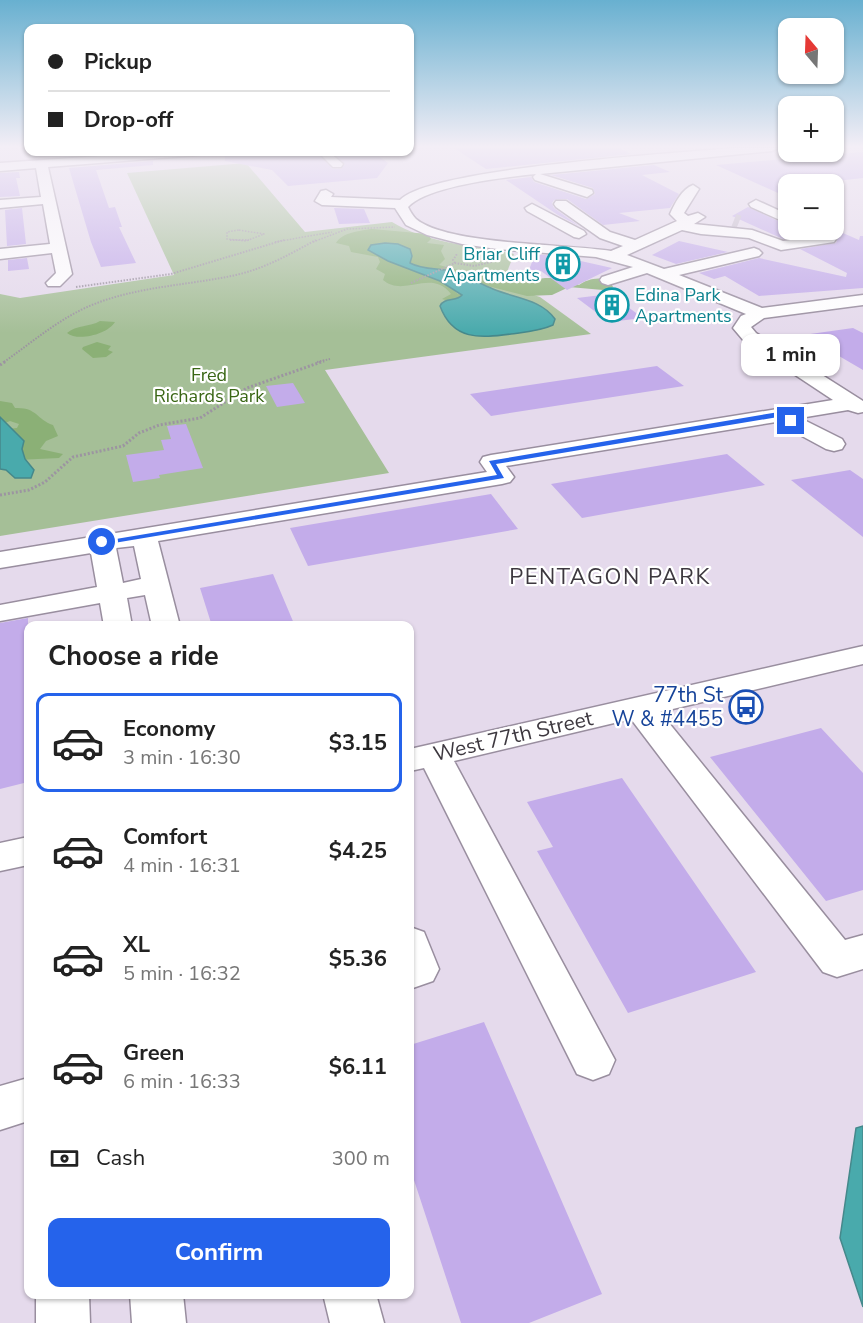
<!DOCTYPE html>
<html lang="en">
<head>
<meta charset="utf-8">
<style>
	body { margin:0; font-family:"Nunito Sans",sans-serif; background:#f2f2f2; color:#222; height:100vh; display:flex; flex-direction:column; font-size:22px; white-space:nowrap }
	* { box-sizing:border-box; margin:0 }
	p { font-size:20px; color:#767676 }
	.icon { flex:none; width:33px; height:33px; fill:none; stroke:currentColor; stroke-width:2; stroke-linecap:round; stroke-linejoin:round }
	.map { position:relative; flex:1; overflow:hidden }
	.side { position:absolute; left:24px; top:621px; width:390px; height:678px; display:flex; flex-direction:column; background:#fff; border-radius:12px; box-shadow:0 2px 4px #0004 }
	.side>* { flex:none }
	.banner { position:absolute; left:24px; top:24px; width:390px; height:132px; border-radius:12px; box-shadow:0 2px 4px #0004; display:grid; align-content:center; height:132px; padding:0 24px; background:#fff }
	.needle { width:39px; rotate:341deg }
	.tools { position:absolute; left:778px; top:18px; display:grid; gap:12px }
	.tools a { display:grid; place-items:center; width:66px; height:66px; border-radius:12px; background:#fff; box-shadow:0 2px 4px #0004; font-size:30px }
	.end { position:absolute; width:27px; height:27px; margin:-14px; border:8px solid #2563eb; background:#fff; box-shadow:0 0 0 3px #fff }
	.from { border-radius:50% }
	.bubble { position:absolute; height:42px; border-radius:12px; background:#fff; box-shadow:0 2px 4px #0004; font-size:20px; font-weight:700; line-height:42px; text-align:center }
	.banner b { display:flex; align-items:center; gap:21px; height:57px; font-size:22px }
	.banner b+b { border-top:2px solid #e0e0e0 }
	.banner i { width:15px; height:15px; background:#222 }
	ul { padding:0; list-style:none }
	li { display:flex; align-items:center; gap:18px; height:99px; margin:0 12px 9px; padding:0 12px; border:3px solid transparent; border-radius:12px }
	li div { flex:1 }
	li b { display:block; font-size:22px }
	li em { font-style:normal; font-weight:700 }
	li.on { border-color:#2563eb }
	li>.icon { width:54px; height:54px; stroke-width:1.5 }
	h2 { padding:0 24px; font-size:27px; line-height:72px }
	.pay { display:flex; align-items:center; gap:15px; height:66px; padding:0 24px; font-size:22px }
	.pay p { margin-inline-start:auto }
	.action { display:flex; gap:12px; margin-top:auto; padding:12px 24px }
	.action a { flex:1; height:69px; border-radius:12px; background:#2563eb; color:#fff; font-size:24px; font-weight:700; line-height:69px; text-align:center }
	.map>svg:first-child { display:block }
</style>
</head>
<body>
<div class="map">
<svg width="863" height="1323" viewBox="0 0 863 1323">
	<rect width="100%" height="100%" fill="#e5daec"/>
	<path fill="#a5bf97" d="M246,163L305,232L392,222C425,243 476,246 514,254L502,285L540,297L591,334L325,370L389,473L0,536V294L20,298L174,275L127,173Z"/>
	<path fill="#8bb076" d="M372,229L428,234L431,239L427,243L444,245L441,251L445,259L439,265L479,276H509L514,281C541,280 551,273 579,285C588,278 608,274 613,287L603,290L569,287L552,295L527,296L484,285L443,281L458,294L467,295V299L449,301L442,299L451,294C431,268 404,298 383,280L385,274L376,269L380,262L378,257L351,252L349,246L336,243C343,232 359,231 372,229Z
		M100,321L115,322C108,334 78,342 67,333C76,325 90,327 100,321Z
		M97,342L111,346L108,350L113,352L106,357L93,358L82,349L83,347Z
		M0,401L12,403L15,408C37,407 36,419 53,425L58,436L46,441L40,449L63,454L59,458L17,460L6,429L17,428L19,424L10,421L0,425Z"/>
	<path fill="#49aaac" stroke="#45888b" stroke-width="1.5" d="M385,243L398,244L410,249L412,256L410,263C423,270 437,268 451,271C466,276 479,283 493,289C514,298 541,299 555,319L553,325C540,331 526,332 511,334C480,338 453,341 440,306C444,297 457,302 462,295L440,281L388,261L368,250L371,245Z
		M0,417L24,441L22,449L25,459L34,470L31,478H15L6,470L0,469Z
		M863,1126V1307L840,1238L856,1128Z"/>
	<path fill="#c3acea" d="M454,148H619L631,154L486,169Z
		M62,152H134L64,156Z
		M273,152H316L333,169H341L345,164L332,152L376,154L388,163L377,178L288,186L272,170L225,161V155Z
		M863,152V178L810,184L789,175V198L716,165Z
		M153,161V165L96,170L109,208L115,207L122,227H119L136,263L101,267L91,242L69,168Z
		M654,165L670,172L642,175L679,194L670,208L619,213L640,221L603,225L567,199L554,200L552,203L554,208L579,226L558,215L506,180L531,177L534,182L586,199L595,194L593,188L551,175Z
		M19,172L20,178H16L20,196L0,197V173Z
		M748,207L789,226V230H801L807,236L783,239L732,216Z
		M22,208L26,244L7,246L5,210Z
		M334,208L364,209L370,223L339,224Z
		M825,230H836L859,240L860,236H863V288L759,296L725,276L714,279L699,273L759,258L846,277L847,273L800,249L836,243L838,237Z
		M679,241L728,252L676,264L652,255Z
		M535,254L563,257L612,268L567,290L541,271L529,270Z
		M27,258L29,269L8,271V260Z
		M610,294L643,318L609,322L577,298Z
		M853,328L863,333V370L803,335Z
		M657,366L684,386L491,416L470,394Z
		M293,383L305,403L277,407L266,386Z
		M186,424L203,468L159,475L160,478L133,482L126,455L164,450L161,440L171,439L167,426Z
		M727,454L765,485L582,518L551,484Z
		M850,470L863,479V537L791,480Z
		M491,494L518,529L308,566L290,528Z
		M273,574L295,626H212L200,588Z
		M28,618V782L0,789V623Z
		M821,728L863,773V890L826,901L710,757Z
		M622,778L756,972L628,1013L537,851L553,847L527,802Z
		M484,1022L602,1294L529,1323H461L410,1168V1045Z"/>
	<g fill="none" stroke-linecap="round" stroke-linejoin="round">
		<path stroke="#c3bac9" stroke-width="13" stroke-dasharray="13 7" stroke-linecap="butt" d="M734,220L739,222"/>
		<defs>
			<path id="minor" d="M734,148H778L772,151L540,174L592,190L593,193L587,197L535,180L533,177L536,174C506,177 427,186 408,207C410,211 413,216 416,219C447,245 567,244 611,251L623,246L600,238L556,207L554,204L556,201H566L610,232L635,240L677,221L670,214C675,203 682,189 693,185L699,189L684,213L688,216L698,213L705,217L694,224L752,230L783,241L813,237L803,230C816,230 827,229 836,239L834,242L781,250L749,238L701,234L682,230L627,255L664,269L754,248L759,250L762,253L759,256L679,275L762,308L863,295V305L764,318L751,327L756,333L863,401V412L858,413L848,410L800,418L842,439L845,444L842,449L834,451L826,449L776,422L506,466L514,477L510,482L502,484L158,541L180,626H152L145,595L127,598L132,626H104L100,603L0,621V605L97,587L91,553L0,568V552L487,472L480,462L483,457L491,455L833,400L744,341L733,328L741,316L746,314L647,273L608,285L602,283L600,280L602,277L633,267L596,257L497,249L462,244L427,235L406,225L395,208L322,205L315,201L321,191L326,190L333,194L331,197L400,200C430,168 678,153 734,148ZM134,546L141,579L123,583L116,548Z
				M159,152H205L199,155L48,167L72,274L60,286H48L46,283L56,273L52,253L0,259V249L50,244L43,204L0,208V200L41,197L36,168L0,171V163Z
				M318,152H329L343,164L341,167H333Z
				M756,200L789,215V224L751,207L749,204Z
				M532,204L584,231L586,234L579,238L574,237L527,211L525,208Z
				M863,646V664L660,712L845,940L863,935V969L837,977L823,972L631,719L454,761L615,1060L609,1074L593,1080L577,1074L424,768L410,771V749Z
				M28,837V865L0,871V843Z
				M410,927L424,932L439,969L433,981L410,989Z
				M28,1078V1121L0,1130V1086Z
				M36,1294H89L90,1323H36Z
				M130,1294H183L186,1323H132Z
				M323,1294H376L384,1323H330Z"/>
		</defs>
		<use href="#minor" stroke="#998e9f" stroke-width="3"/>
		<path stroke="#9c94a1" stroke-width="1.5" stroke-dasharray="1.5 1.5" stroke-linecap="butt" d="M239,230L264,234L246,241L227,239V232Z
			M275,242L332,232
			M313,242L347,229L395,227"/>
		<path stroke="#9c94a1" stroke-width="2" stroke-dasharray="1.5 1.5" stroke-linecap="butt" d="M230,240H249
			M455,263L453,260L457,254
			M411,283L455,263L474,266L495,261
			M76,287L171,274L284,240
			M4,362C34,341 62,316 97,303C142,286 190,285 236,275C266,268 290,254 316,240
			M317,362L330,359"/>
		<path stroke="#9c94a1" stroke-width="3" stroke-dasharray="2 2" stroke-linecap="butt" d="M0,365L6,361
			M0,495L29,490L45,482L73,457L123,446L139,433L159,425L200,418L247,388L324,361"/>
		<use href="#minor" fill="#fff" fill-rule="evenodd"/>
	</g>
	<linearGradient id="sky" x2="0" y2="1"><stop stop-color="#68b0d0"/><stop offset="0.44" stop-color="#f3eef6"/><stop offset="1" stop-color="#f3eef6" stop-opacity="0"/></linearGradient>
	<rect width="863" height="333" fill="url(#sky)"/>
	<path fill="#2563eb" d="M779,412L794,421L788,423L778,417L496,464L504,478L102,545L98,542L497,475L489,461Z"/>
	<defs>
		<symbol id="building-ring" viewBox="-11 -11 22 22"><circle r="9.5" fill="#fff" stroke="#0f9aa8" stroke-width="1.5"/><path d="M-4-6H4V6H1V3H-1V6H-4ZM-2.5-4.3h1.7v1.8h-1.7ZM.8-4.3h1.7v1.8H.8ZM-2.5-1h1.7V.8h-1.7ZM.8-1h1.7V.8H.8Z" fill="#0f9aa8"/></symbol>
		<symbol id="bus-ring" viewBox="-11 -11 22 22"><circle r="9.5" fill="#fff" stroke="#1a4fb4" stroke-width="1.5"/><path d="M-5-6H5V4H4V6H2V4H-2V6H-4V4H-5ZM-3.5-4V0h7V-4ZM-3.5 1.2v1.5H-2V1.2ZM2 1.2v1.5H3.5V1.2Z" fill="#1a4fb4"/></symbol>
	</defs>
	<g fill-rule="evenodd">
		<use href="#building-ring" x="544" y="245" width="38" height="38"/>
		<use href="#building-ring" x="593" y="286" width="38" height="38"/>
		<use href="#bus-ring" x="727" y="688" width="38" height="38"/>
	</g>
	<g text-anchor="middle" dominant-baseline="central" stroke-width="4.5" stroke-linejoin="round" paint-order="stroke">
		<g font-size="18" fill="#0d838f" stroke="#fff" text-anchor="end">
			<text x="540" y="254">Briar Cliff<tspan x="540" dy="21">Apartments</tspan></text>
			<text x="635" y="295" text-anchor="start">Edina Park<tspan x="635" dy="21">Apartments</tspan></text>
		</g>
		<g font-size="18" fill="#396614" stroke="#fff">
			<text x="209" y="375">Fred<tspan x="209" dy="21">Richards Park</tspan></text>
		</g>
		<g font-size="21" fill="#164399" stroke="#fff" text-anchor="end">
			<text x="723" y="695">77th St<tspan x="723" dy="24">W &amp; #4455</tspan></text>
		</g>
		<g font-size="21" fill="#3d383f" stroke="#fff">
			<text transform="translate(513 736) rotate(-13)">West 77th Street</text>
		</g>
		<g font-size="22" letter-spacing="1.5" fill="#3d383f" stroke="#fff">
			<text x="610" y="577">PENTAGON PARK</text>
		</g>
	</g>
</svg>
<div class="tools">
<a><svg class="needle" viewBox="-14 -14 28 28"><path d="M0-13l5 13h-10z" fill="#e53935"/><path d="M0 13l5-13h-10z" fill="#767676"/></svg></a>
<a>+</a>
<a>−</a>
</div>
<i class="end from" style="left:102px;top:542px"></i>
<i class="end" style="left:791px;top:421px"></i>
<div class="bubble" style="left:741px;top:334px;width:99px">1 min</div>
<div class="banner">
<b><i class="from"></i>Pickup</b>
<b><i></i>Drop-off</b>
</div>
<section class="side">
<h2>Choose a ride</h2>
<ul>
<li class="on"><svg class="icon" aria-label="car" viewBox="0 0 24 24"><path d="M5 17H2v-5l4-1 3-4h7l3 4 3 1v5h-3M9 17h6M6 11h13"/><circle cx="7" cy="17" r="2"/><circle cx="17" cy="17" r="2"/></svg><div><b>Economy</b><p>3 min · 16:30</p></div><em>$3.15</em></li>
<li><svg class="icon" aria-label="car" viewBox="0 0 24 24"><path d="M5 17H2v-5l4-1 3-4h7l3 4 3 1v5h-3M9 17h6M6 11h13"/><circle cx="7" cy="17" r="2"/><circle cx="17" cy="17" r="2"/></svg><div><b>Comfort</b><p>4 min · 16:31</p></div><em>$4.25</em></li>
<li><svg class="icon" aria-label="car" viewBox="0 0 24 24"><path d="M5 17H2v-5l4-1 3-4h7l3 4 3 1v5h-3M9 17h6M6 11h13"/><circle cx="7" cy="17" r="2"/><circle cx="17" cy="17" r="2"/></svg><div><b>XL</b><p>5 min · 16:32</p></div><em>$5.36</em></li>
<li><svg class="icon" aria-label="car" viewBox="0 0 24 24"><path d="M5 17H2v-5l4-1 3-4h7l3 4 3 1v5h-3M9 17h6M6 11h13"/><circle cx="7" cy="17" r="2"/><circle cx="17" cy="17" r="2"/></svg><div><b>Green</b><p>6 min · 16:33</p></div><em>$6.11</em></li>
</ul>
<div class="pay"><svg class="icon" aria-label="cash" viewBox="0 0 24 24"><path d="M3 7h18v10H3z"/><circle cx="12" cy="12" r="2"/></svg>Cash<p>300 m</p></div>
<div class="action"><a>Confirm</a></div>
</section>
</div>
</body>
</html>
